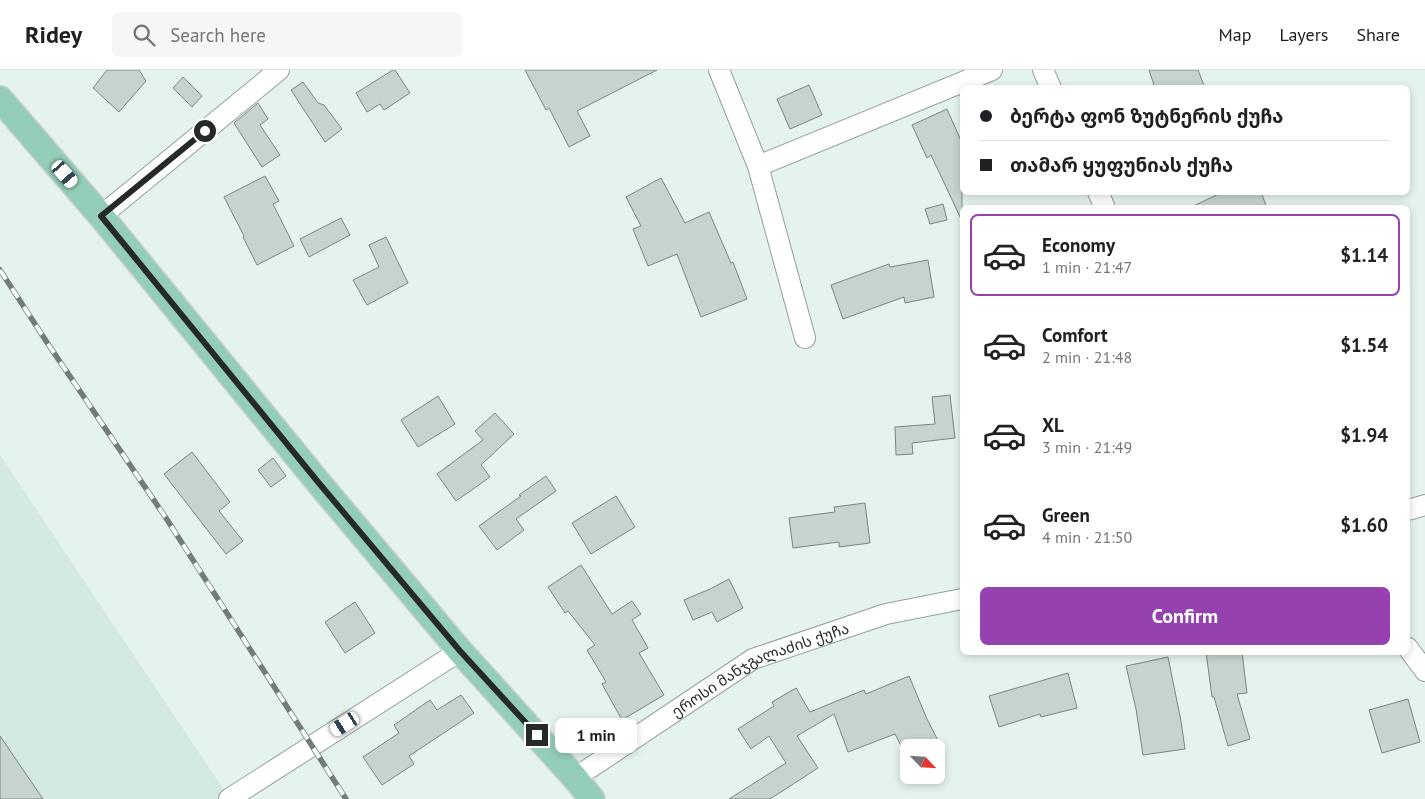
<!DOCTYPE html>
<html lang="en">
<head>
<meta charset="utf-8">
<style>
	body { margin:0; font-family:"PT Sans","Noto Sans Georgian",sans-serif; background:#f6f6f6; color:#202124; height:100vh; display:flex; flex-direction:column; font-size:19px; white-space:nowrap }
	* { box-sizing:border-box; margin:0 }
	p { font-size:16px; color:#757577 }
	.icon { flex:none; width:28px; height:28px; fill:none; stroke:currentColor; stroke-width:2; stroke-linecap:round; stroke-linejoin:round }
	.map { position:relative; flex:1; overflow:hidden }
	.drawer { position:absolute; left:960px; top:135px; width:450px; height:450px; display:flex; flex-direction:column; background:#fff; border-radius:8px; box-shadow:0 2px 8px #0003 }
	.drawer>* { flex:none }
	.top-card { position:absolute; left:960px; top:15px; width:450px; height:110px; border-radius:8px; box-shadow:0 2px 8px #0003; display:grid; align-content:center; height:110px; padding:0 20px; background:#fff }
	.needle { width:32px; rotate:115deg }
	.buttons { position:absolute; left:900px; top:669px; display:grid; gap:10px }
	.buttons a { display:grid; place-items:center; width:45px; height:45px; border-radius:8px; background:#fff; box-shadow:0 2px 8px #0003; font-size:25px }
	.end { position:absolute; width:22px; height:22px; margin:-11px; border:6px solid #252a28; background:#fff; box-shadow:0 0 0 2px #fff }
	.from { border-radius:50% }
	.bubble { position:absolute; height:35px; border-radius:8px; background:#fff; box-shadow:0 2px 8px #0003; font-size:16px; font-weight:700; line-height:35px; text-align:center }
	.car { position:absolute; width:15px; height:30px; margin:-15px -8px; border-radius:6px; box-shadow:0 0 4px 1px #0007; background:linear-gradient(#fff 24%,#345 0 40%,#fff 0 76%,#345 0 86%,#fff 0) }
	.top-card b { display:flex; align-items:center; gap:18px; height:48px; font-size:19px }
	.top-card b+b { border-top:1px solid #e0e0e0 }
	.top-card i { width:12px; height:12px; background:#202124 }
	ul { padding:9px 0 0; list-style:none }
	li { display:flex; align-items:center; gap:15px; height:82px; margin:0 10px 8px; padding:0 10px; border:2px solid transparent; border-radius:8px }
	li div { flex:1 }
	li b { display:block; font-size:19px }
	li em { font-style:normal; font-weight:700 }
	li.selected { border-color:#9542b0 }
	li>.icon { width:45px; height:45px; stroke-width:1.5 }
	.primary-button { display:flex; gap:10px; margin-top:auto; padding:10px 20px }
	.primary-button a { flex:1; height:58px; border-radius:8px; background:#9542b0; color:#fff; font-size:20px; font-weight:700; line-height:58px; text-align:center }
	header { display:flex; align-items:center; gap:30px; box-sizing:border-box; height:70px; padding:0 25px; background:#fff; border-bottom:1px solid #e0e0e0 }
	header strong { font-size:24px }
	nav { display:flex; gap:28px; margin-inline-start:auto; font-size:18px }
	.search { width:350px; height:45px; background:#f6f6f6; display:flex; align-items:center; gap:12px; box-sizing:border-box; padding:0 18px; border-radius:8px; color:#757577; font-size:19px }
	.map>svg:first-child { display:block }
</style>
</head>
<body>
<header>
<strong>Ridey</strong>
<div class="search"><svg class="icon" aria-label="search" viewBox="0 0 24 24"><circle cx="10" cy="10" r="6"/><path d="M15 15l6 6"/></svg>Search here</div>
<nav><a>Map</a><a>Layers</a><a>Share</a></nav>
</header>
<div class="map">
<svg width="1425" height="729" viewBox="0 0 1425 729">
	<rect width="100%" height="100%" fill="#e5f3ed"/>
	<path fill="#d4eae0" d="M0,385L230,729H0Z"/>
	<path fill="#c7d4ce" stroke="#7a8681" d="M107,0H139L146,11L119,42L93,18Z
		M393,0H395L410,23L384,40L380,34L367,42L356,23Z
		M525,0H657L577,41L590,66L569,77L549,38L546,40Z
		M1149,0H1198L1205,18H1155Z
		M183,7L202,26L192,37L173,18Z
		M303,12L318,33L324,35L342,59L325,72L291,20Z
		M809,15L822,45L790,59L777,29Z
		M258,33L268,49L260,55L280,85L262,97L234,53Z
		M947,39L962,73V151L931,85L927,88L912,55Z
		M265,106L279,131L273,134L294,176L257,195L243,167L244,166L224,127Z
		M661,108L685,153L709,142L731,193L733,192L747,229L701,247L677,184L648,196L633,159L641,156L626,127Z
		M1223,122H1261L1267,138H1189Z
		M943,134L947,150L930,154L925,139Z
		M341,148L350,165L309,187L300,169Z
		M386,167L408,213L367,235L353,210L379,197L369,175Z
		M928,190L934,227L905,233L904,227L843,249L831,215L889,194L890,197Z
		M950,325L955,368L912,373L913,384L896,385L895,357L935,354L932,327Z
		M438,326L455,354L418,377L401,350Z
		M495,343L514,364L481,395L490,407L456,431L437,404L483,370L475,361Z
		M192,382L230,432L219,441L243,471L226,484L164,404Z
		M273,388L286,406L271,417L258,400Z
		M546,406L556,421L516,449L524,460L497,480L479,456L521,426L519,425Z
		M616,426L635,457L591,484L572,453Z
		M865,433L870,473L839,477V472L793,478L789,448L835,442L834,437Z
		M581,495L612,544L632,531L641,544L632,550L648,578L639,583L664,625L622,650L602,614L606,612L587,580L595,575L568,541L565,543L548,517Z
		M729,509L743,538L717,552L712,542L693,550L684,530L710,519Z
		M355,532L375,563L345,583L325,552Z
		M1206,582H1242L1247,623L1237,624L1250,669L1228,676L1214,627H1212Z
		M1168,587L1181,651L1185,679L1143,685L1136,639L1126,596Z
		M1068,603L1077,638L1041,647L1040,644L999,657L989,626Z
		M909,606L927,649L945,684L936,689V678H909V691L895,664L848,682L834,644L797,666L818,698L770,729H729L786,693L769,666L751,679L738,659L774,636L772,632L796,618L810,642L864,620L866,624Z
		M461,625L474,643L409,686L414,694L382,715L363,687L399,663L394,655L430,630L437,640Z
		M1408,629L1420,672L1382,683L1369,640Z
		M0,666L43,729H0Z"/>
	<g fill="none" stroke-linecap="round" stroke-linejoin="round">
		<defs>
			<g id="minor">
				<path d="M719,0L758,96L805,268"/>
				<path d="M1043,0L1051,18"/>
				<path d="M758,96L992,0"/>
				<path d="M1098,122L1105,138"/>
				<path d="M101,146L279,0"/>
				<path d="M1408,440L1425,435"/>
				<path d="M1408,578L1425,601"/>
				<path id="s1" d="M575,708L753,589L886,544L962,529"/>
				<path d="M229,729L460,581"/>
			</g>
			<path id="major" d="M0,29L101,146L318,412L460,581L575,708L592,729"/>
		</defs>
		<use href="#minor" stroke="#93a09a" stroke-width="22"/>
		<use href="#major" stroke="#cfd0d0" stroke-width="28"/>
		<use href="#minor" stroke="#fff" stroke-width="20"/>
		<use href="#major" stroke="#94ceb9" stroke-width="25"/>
		<defs>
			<path id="rail" d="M0,200L48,274L166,448L346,729"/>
		</defs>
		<use href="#rail" stroke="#737c78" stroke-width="5.5"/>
		<use href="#rail" stroke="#f7fffb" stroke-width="4" stroke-dasharray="11" stroke-linecap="butt"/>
	</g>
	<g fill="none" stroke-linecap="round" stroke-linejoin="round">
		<path stroke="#252a28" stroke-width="6" d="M205,61L101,146L318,412L460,581L537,665"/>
	</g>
	<g text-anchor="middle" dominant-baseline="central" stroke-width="4" stroke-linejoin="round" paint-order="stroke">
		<g font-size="15" fill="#252a28" stroke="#f7fffb">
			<text stroke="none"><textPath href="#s1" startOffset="216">ეროსი მანჯგალაძის ქუჩა</textPath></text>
		</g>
	</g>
</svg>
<div class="buttons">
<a><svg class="needle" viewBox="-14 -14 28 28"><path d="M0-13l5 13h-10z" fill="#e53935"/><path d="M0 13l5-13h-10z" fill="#757577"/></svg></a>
</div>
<i class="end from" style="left:205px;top:61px"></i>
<i class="end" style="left:537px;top:665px"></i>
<div class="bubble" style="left:555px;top:648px;width:82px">1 min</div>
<i class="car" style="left:65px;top:104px;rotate:139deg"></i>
<i class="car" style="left:345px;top:654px;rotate:238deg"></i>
<div class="top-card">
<b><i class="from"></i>ბერტა ფონ ზუტნერის ქუჩა</b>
<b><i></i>თამარ ყუფუნიას ქუჩა</b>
</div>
<section class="drawer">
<ul>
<li class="selected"><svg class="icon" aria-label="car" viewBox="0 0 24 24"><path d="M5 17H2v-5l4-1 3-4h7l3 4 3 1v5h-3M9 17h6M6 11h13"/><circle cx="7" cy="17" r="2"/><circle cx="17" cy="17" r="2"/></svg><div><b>Economy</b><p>1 min · 21:47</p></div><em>$1.14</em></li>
<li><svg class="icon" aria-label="car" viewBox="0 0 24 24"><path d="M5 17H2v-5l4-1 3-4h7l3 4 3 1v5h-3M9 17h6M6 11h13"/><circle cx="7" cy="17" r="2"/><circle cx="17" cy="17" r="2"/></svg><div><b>Comfort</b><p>2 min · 21:48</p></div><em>$1.54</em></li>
<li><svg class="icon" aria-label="car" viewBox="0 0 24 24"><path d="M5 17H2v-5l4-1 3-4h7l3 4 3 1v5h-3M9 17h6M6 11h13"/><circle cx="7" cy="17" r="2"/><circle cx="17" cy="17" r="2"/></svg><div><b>XL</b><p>3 min · 21:49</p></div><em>$1.94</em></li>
<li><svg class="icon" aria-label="car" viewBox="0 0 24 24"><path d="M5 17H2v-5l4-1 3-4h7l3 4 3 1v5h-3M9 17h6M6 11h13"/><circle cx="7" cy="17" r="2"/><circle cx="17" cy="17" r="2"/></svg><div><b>Green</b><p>4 min · 21:50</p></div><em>$1.60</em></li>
</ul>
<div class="primary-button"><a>Confirm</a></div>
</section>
</div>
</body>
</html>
